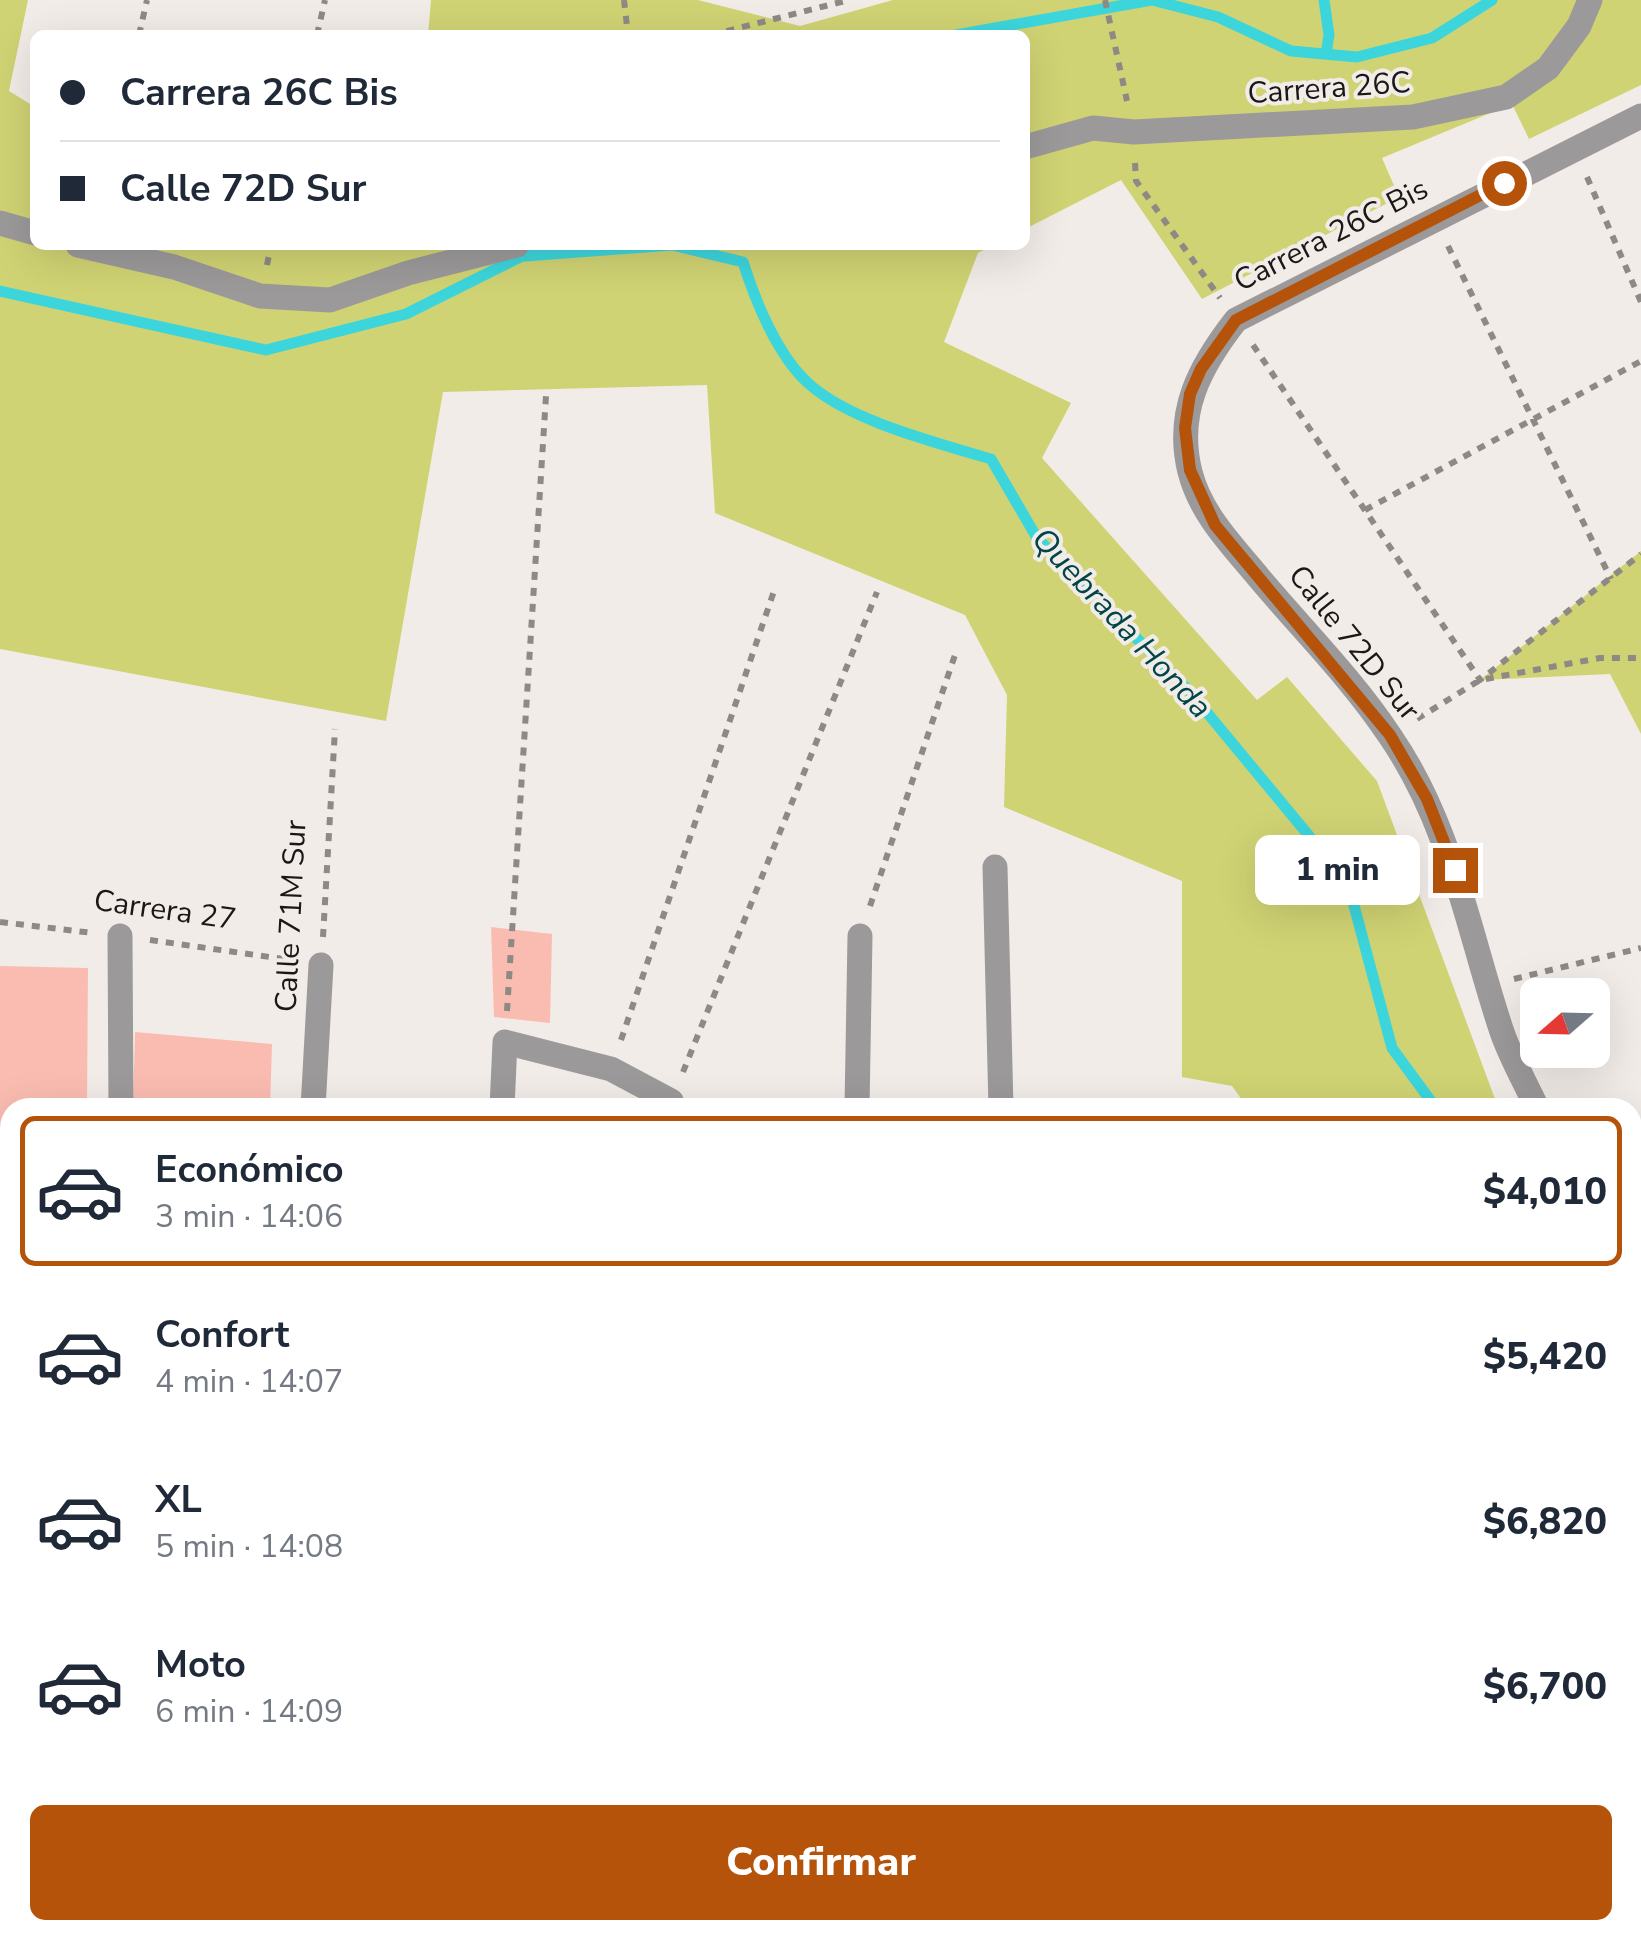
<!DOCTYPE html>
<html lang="es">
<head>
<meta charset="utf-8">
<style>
	body { margin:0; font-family:"Nunito Sans",sans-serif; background:#f2f2f3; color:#1f2937; height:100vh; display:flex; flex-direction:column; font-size:38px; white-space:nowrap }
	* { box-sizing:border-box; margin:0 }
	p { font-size:32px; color:#747a83 }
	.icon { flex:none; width:55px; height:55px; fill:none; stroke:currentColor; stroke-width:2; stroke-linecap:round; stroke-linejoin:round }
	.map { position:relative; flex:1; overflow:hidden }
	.panel { position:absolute; left:0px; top:1098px; width:1642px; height:842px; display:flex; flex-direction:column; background:#fff; border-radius:30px 30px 0 0; box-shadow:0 10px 40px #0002 }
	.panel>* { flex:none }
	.banner { position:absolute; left:30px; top:30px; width:1000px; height:220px; border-radius:15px; box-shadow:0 10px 40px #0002; display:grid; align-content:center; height:220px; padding:0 30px; background:#fff }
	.needle { width:65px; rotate:250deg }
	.controls { position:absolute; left:1520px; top:978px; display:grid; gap:20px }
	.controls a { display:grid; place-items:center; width:90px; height:90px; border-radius:15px; background:#fff; box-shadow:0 10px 40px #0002; font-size:50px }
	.end { position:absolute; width:45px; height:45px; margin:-22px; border:12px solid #b45309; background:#fff; box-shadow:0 0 0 5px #fff }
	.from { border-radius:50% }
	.bubble { position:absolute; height:70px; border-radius:15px; background:#fff; box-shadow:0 10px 40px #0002; font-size:32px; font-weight:800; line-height:70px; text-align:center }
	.banner b { display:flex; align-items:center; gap:35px; height:95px; font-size:38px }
	.banner b+b { border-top:2px solid #e0e1e3 }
	.banner i { width:25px; height:25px; background:#1f2937 }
	ul { padding:18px 0 0; list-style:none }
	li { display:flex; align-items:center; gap:30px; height:150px; margin:0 20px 15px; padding:0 10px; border:5px solid transparent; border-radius:15px }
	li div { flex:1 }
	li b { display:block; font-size:38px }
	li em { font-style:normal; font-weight:800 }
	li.current { border-color:#b45309 }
	li>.icon { width:90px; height:90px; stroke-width:1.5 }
	.button { display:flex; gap:20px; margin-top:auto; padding:20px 30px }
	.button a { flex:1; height:115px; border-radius:15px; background:#b45309; color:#fff; font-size:40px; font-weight:800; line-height:115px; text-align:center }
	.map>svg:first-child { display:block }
</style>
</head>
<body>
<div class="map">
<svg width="1641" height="1938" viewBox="0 0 1641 1938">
	<rect width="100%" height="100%" fill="#f2ece8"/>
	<path fill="#d0d373" d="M0,0H28L9,91L35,107V245H993L978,253L944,342L1071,403L1042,458L1257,700L1287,677L1377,781L1498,1107H1247L1232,1086L1182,1077V881L1004,807L1007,695L965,615L715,513L707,385L443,392L386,721L0,649Z
		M431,0H698L800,26L893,0H1641V85L1529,139L1512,104L1382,158L1399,197L1202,299L1121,180L1025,229V35H428Z
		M1641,551V734L1610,674L1480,680Z
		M1633,1889L1641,1899V1938H701V1930H1632Z"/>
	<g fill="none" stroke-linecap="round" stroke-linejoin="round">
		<path stroke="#3cd5dc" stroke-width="11" d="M1324,0L1329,35L1326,54
			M956,35L1152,0L1218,17L1291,51L1357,57L1432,38L1492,0
			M525,256L672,245L743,262C755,300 777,355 808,383C849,421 938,443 991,459L1037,538L1190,692L1348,883L1392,1048L1436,1108
			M0,291L266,350L406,314L544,245
			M1581,1930L1584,1938"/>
	</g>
	<path fill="#fabcb1" d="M491,927L552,934L550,1023L494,1017Z
		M0,966L88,968L87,1108H10V1347L0,1346Z
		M135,1032L272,1044L270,1108H133Z
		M0,1379H10V1757H0Z
		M0,1825L10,1826V1930H103L104,1938H0Z
		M142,1930H280V1938H142Z"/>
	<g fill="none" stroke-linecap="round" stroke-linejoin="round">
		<path stroke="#8d8985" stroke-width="6" stroke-dasharray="8 8" stroke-linecap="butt" d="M624,0L628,35
			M1105,0L1127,101
			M139,35L147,0
			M317,35L325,0
			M711,35L849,0
			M1135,163L1136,181L1220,298
			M1587,177L1641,302
			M1448,246L1611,579
			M267,265L271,245
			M1253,345L1480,680L1641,554
			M1365,510L1641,361
			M1417,719L1480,680L1600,658H1641
			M870,906L956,652
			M0,922L93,933
			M323,937L335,729
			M150,940L291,960
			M1514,979L1641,948
			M507,1011L546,396
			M621,1040L774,591
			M683,1072L877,592
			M1632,1125L1641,1124
			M1632,1269H1641
			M1632,1854L1641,1844
			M1632,1862L1641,1871
			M1514,1930L1516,1938"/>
		<path stroke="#9c999a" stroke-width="25" d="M1025,147L1093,128L1134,132L1413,117L1506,97L1548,68L1579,26L1590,0
			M0,223L35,233
			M78,245L174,267L260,296L330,300L408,273L517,245
			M995,867L1001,1108
			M120,936L121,1108
			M313,1108L321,965
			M502,1108L505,1042L611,1069L671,1101V1108
			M857,1108L860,936
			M1537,1108C1525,1082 1511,1058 1502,1032C1468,931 1452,826 1390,736C1353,680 1303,630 1260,579C1233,546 1201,515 1190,472C1175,412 1200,366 1236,320L1641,116
			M0,1363L10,1364
			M1632,1794L1641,1802
			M0,1802H10
			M126,1930V1938
			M313,1930V1938
			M488,1938L489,1930
			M662,1938V1930"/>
	</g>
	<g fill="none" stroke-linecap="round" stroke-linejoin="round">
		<path stroke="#b45309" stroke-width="12" d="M1455,870L1427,799L1390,735L1215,525L1190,470L1185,428L1190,394L1201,369L1236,320L1504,183"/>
	</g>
	<g text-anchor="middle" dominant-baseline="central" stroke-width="8" stroke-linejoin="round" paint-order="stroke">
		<g font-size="30" fill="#1a1816" stroke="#f2ece8">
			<text transform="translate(1329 88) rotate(-4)">Carrera 26C</text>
			<text transform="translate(1331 235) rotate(-27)">Carrera 26C Bis</text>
			<text transform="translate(1354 643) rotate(51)">Calle 72D Sur</text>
			<text transform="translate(165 910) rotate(8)">Carrera 27</text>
			<text transform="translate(291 916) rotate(-87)">Calle 71M Sur</text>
		</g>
		<g font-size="32" font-style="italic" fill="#004548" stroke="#f2ece8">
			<text transform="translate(1122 623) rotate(47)">Quebrada Honda</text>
		</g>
	</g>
</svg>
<div class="controls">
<a><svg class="needle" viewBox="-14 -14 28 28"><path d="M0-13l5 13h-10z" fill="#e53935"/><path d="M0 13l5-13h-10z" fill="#747a83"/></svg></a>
</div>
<i class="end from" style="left:1504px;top:183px"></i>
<i class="end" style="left:1455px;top:870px"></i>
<div class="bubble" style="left:1255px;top:835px;width:165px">1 min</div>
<div class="banner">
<b><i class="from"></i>Carrera 26C Bis</b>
<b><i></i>Calle 72D Sur</b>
</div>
<section class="panel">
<ul>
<li class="current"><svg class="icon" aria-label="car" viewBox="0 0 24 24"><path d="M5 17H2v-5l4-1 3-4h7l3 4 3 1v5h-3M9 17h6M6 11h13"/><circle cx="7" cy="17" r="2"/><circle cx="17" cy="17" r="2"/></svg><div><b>Económico</b><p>3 min · 14:06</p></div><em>$4,010</em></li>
<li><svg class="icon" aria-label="car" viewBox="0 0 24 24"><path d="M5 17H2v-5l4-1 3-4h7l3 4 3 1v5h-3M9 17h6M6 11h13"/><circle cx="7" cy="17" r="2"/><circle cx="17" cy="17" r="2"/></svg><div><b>Confort</b><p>4 min · 14:07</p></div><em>$5,420</em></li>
<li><svg class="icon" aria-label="car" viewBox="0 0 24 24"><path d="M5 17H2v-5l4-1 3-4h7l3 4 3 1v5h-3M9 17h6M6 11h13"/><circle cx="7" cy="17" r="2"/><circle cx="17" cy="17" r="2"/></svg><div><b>XL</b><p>5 min · 14:08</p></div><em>$6,820</em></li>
<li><svg class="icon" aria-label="car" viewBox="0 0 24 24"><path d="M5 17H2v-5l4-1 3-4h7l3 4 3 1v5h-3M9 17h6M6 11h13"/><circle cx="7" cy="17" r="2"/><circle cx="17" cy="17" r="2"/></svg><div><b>Moto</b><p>6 min · 14:09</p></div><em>$6,700</em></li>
</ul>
<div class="button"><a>Confirmar</a></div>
</section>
</div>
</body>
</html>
